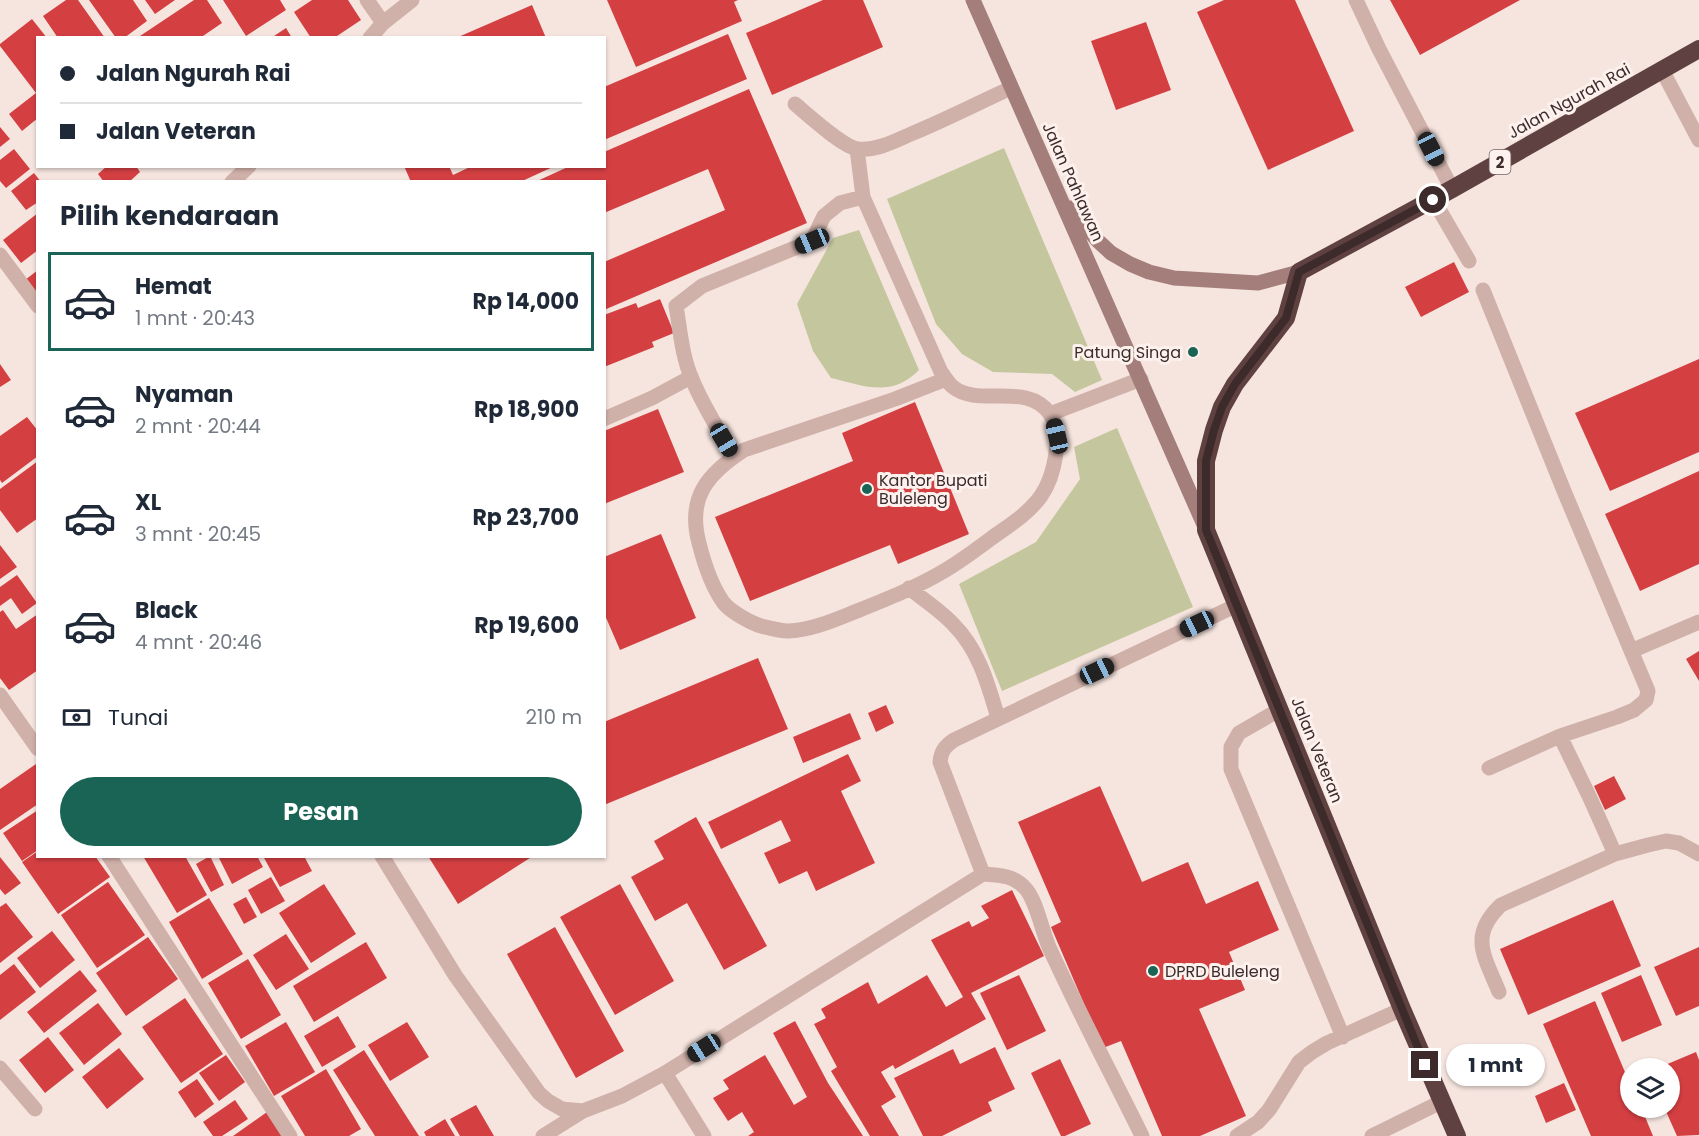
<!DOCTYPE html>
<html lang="id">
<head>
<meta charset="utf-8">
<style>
	body { margin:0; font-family:Poppins,sans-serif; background:#f6f6f7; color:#1f2937; height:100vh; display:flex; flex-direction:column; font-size:22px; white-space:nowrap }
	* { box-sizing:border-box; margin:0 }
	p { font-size:20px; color:#747a83 }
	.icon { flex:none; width:33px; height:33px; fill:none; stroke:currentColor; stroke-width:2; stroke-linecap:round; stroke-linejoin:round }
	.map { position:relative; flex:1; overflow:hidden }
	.sheet { position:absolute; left:36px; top:180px; width:570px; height:678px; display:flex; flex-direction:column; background:#fff; border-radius:0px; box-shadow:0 2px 4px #0004 }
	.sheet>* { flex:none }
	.guide { position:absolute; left:36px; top:36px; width:570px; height:132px; border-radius:0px; box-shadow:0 2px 4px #0004; display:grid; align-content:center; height:132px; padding:0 24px; background:#fff }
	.buttons { position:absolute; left:1620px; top:1058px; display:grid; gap:12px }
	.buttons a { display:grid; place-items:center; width:60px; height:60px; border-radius:50%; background:#fff; box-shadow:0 2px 4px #0004; font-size:30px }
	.end { position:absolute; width:27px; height:27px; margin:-14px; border:8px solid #3c2b2a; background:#fff; box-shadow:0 0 0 3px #fff }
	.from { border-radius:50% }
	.bubble { position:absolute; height:42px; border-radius:21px; background:#fff; box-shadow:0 2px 4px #0004; font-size:20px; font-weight:700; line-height:42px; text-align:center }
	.car { position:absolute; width:18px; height:36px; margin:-18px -9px; border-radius:8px; box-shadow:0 0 4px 2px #0007; background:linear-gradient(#222 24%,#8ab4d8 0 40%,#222 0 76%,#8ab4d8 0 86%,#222 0) }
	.guide b { display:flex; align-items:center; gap:21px; height:57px; font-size:22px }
	.guide b+b { border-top:2px solid #e0e1e3 }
	.guide i { width:15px; height:15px; background:#1f2937 }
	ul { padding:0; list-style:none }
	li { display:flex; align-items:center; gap:18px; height:99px; margin:0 12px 9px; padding:0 12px; border:3px solid transparent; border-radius:0px }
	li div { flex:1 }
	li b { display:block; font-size:22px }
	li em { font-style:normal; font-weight:700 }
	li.selected { border-color:#196455 }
	li>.icon { width:54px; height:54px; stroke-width:1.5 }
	h2 { padding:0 24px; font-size:27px; line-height:72px }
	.pay { display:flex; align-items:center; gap:15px; height:66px; padding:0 24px; font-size:22px }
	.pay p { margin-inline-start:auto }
	.primary-button { display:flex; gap:12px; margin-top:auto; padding:12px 24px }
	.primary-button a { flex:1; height:69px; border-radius:36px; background:#196455; color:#fff; font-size:24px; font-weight:700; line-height:69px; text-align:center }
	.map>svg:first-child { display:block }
</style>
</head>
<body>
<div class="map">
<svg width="1699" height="1136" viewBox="0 0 1699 1136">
	<rect width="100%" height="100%" fill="#f6e5df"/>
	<path fill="#c4c79d" d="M1004,148L1102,380L1075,392L1052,374L993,372L962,354L936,324L887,199Z
		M859,230L919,370C892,398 864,386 831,378L813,351L797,304L833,238Z
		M1117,428L1193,607L1002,691L959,584L1036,542L1080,479L1074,447Z"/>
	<path fill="#d43f42" d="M66,0H78L105,38H58L43,16Z
		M89,0H133L147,21L124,38H116Z
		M145,0H175L155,14Z
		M194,0H207L222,23L200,38H137Z
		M223,0H280L286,10L246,36Z
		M312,0H348L361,20L334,38H311L294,12Z
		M607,0H738L734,2L742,21L636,67Z
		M823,0H863L883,47L772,95L746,33Z
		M1224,0H1295L1354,131L1268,170L1197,12Z
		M1390,0H1520L1420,55Z
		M532,5L546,38H456Z
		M32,19L47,38H38V118L22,131L9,114L36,93L0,46V44Z
		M1146,22L1171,90L1116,110L1091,41Z
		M286,28L292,38H271Z
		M728,34L747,79L604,140V87Z
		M749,89L807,223L604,310V262L725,210L708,169L604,213V182H535L570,166H604V152Z
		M0,127L10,139L0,147Z
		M14,149L30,169L6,188L0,181V160Z
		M107,166H136L140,172L129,182H104L98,174Z
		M404,166H449L453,175L472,166H555L520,182H411Z
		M34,173L41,182H38V202L26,210L11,191Z
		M38,213V250L21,263L3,240Z
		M1454,262L1469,292L1421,317L1405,287Z
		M38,270V295L25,280Z
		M660,299L674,333L652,342L654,347L604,367V315L636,303L638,308Z
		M1699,359V452L1610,491L1575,413Z
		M0,364L11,380L0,387Z
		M915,402L969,534L898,564L890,545L750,601L715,517L853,461L842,433Z
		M658,409L684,472L604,504V431Z
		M27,417L38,431V456L2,483L0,480V436Z
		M38,461V518L17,533L0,510V489Z
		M1699,471V564L1640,591L1605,514Z
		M661,534L696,618L620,650L604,613V557Z
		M0,545L17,567L0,579Z
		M17,575L37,603L22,614L11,598L0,606V587Z
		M3,610L16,629L38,614V670L9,690L0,678V612Z
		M1699,651V681L1686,659Z
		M758,658L788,729L604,805V722Z
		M886,705L894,723L876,732L868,713Z
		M850,713L861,739L803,763L793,737Z
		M848,754L861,781L841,791L875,863L816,891L807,871L779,884L764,853L791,841L781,820L721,849L708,822Z
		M36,764L38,766V804L0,830V789Z
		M1614,776L1626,799L1605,810L1594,786Z
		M1100,786L1142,882L1188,862L1206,904L1258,881L1279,930L1229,952L1245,990L1199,1009L1246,1116L1200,1136H1162L1121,1041L1103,1048L1051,927L1061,922L1018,822Z
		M38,810V850L22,861L3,833Z
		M696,817L767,946L724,970L687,903L655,921L631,877L664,859L654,841Z
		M38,851V856H95L110,877L58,914L22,862Z
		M143,856H185L207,895L177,913Z
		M210,856L224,885L211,892L196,864Z
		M218,856H257L263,867L232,884Z
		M263,856H304L312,871L280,887Z
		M428,856H533L458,904Z
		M0,857L21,883L5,895L0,889Z
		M271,877L285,901L261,914L248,890Z
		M108,882L145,935L97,968L61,915Z
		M324,884L356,934L311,963L279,913Z
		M620,884L674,981L615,1015L560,917Z
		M1012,890L1044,956L971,993L986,1019L895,1069L893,1065L881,1072L896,1097L881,1106L899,1136H870L831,1071L837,1067L814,1024L826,1018L821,1009L868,982L878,1004L927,975L946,1007L963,997L931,940L969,921L972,927L989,918L981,906Z
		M246,897L257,917L244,924L233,904Z
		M209,898L243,954L202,979L169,922Z
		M1613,900L1641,966L1528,1015L1500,949Z
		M6,903L33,937L0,963V907Z
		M555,927L624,1051L576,1078L507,954Z
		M52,931L75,960L40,988L17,958Z
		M286,934L309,969L276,990L253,955Z
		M148,937L178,979L126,1016L96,973Z
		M366,942L387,978L314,1022L293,986Z
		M1699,947V1006L1676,1016L1654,967Z
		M248,959L281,1015L241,1039L208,983Z
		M14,964L36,992L0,1020V975Z
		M80,970L97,991L44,1033L27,1012Z
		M1019,975L1046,1031L1007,1050L980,993Z
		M1641,975L1662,1025L1622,1042L1601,993Z
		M185,998L223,1054L181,1083L142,1027Z
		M1595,1001L1630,1084V1107H1641L1653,1136H1591L1543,1024Z
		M98,1003L122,1034L84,1065L59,1033Z
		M338,1016L356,1047L322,1067L304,1036Z
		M795,1021L828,1083L863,1136H748L754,1132L742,1112L728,1121L713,1098L729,1089L723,1080L765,1055L794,1105L807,1097L773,1033Z
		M286,1022L315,1072L274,1096L245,1046Z
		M407,1022L429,1057L390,1081L368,1045Z
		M48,1037L74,1070L45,1093L19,1060Z
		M995,1047L1015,1089L988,1102L992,1111L942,1136H923L894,1078L953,1049L960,1064Z
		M119,1048L144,1079L107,1109L82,1077Z
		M364,1050L419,1136H375L333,1070Z
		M1696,1052L1699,1060V1135L1677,1136L1664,1107H1670V1068H1658Z
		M226,1055L245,1082L219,1101L199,1073Z
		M1060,1059L1091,1124L1065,1136H1061L1031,1073Z
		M326,1069L361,1129L349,1136H305L281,1096Z
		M197,1079L214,1104L195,1118L178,1092Z
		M1564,1083L1576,1110L1546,1123L1535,1096Z
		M235,1100L248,1119L222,1136H213L203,1122Z
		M476,1105L494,1136H460L450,1119Z
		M267,1112L283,1136H233Z
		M445,1119L455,1136H426L424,1132Z"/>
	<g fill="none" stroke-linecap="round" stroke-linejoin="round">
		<path stroke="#d0b1a9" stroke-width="15" d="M795,104C808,115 843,147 858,149C876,151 895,141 911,134C945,120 978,103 1011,88
			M857,149L863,197L941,372C945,377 948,383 953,387C979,408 1027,381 1050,414C1064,435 1054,477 1041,496C1028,514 1010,525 993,537C977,549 961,561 944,571C917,587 887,599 857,611C837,619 810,631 788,631C780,631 769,628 761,626C751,623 729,611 723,602C711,585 704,563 699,543C687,498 707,474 744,450L895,399L946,379
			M1433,199L1469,261
			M1483,290L1564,491L1648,691L1646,700L1634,710L1617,717L1560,736L1489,768
			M1050,414L1141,379
			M734,456C719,431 703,406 692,379C682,357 680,329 676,306L702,286L812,241L824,216L840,203L863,197
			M909,588C924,600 941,611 953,624C979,650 988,684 998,718
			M1631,651L1699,622
			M1279,710L1239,733L1231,747V769L1343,1037
			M1560,736L1590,798L1615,854
			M983,874C999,875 1013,875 1025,888C1036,899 1042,931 1049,947C1078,1011 1111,1073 1142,1136
			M1499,992C1485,957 1468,936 1501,905L1615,854L1648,845L1666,841L1679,843L1699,854
			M1237,1136L1258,1122L1269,1110L1299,1062L1312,1052L1327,1043L1402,1009"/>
		<path stroke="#d0b1a9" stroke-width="15" d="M367,0L383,23
			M1356,0L1379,49L1452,189
			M370,38L383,23L412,0
			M1662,70L1699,140
			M232,182L249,166
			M0,255L38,306
			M604,419L652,398L691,377
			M0,695L38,749
			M109,856L290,1136
			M382,856L455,975L539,1093L548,1101L562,1109L583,1111L622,1096L665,1073L983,874L940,762C941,751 945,746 954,740L1237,605
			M0,1068L35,1109
			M665,1073L704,1136
			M543,1136L583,1111
			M1372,1136L1441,1102"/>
		<path stroke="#a47e7a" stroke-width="15" d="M973,0L1205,527
			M1071,208L1097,240L1111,253L1130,264L1149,272L1174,278L1258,283L1299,272"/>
		<path stroke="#5e4140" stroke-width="18" d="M1457,1136L1402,1009L1206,530V461L1214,430L1222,407L1235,384L1286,318L1299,272L1452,189L1699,49"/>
	</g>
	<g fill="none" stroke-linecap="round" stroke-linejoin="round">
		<path stroke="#3c2b2a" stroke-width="8" d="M1425,1065L1206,530V461L1214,430L1222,407L1235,384L1286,318L1299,272L1433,200"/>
	</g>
	<g fill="#196455" stroke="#fcf1ed" stroke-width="2">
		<circle cx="1193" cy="352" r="6"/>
		<circle cx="867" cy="489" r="6"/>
		<circle cx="1153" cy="971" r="6"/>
	</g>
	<g text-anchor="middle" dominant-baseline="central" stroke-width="6" stroke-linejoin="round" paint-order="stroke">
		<rect fill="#fcf1ed" stroke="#766664" stroke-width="1.5" x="1489.5" y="150" width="21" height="24" rx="4.5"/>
		<g font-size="15" font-weight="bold" fill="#3c2b2a">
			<text x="1500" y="162">2</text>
		</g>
		<g font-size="16" fill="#3c2b2a" stroke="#fcf1ed">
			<text transform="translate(1569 101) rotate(-29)">Jalan Ngurah Rai</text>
			<text transform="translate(1073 182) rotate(66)">Jalan Pahlawan</text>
			<text transform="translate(1317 750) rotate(68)">Jalan Veteran</text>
		</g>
		<g font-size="16" fill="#3c2b2a" stroke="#fcf1ed" text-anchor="start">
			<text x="1181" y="352" text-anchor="end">Patung Singa</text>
			<text x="879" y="480">Kantor Bupati<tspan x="879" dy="18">Buleleng</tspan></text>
			<text x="1165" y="971">DPRD Buleleng</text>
		</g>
	</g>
</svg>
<div class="buttons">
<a><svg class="icon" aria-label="layers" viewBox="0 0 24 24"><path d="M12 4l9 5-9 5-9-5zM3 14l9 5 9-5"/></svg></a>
</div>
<i class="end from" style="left:1433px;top:200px"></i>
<i class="end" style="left:1425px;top:1065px"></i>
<div class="bubble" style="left:1446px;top:1044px;width:99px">1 mnt</div>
<i class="car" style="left:1431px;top:149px;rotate:153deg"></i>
<i class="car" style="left:812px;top:241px;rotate:247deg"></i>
<i class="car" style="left:1057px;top:436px;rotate:347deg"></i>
<i class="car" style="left:724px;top:440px;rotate:149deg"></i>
<i class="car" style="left:1197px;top:624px;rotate:245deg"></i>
<i class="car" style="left:1097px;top:671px;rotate:65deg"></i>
<i class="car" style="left:704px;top:1048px;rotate:238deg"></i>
<div class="guide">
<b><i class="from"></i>Jalan Ngurah Rai</b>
<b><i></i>Jalan Veteran</b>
</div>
<section class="sheet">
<h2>Pilih kendaraan</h2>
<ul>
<li class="selected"><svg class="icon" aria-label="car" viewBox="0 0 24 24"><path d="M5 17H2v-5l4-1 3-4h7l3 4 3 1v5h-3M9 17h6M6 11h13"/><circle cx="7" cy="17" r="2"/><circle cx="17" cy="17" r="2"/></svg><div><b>Hemat</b><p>1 mnt · 20:43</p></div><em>Rp 14,000</em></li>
<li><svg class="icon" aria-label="car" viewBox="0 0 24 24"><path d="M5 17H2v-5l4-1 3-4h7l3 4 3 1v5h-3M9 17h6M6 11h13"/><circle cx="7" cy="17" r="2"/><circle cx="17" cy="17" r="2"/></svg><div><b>Nyaman</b><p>2 mnt · 20:44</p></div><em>Rp 18,900</em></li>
<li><svg class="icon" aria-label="car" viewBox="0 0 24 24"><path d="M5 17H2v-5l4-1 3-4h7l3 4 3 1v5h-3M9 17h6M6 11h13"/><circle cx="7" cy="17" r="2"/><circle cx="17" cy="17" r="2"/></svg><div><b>XL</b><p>3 mnt · 20:45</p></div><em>Rp 23,700</em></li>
<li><svg class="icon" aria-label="car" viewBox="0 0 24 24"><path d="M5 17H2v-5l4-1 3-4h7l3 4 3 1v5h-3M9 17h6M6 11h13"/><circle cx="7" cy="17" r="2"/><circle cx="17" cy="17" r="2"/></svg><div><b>Black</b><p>4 mnt · 20:46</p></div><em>Rp 19,600</em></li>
</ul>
<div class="pay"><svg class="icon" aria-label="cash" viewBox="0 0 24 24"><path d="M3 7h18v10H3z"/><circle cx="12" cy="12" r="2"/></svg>Tunai<p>210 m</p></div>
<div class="primary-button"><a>Pesan</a></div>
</section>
</div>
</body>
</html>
